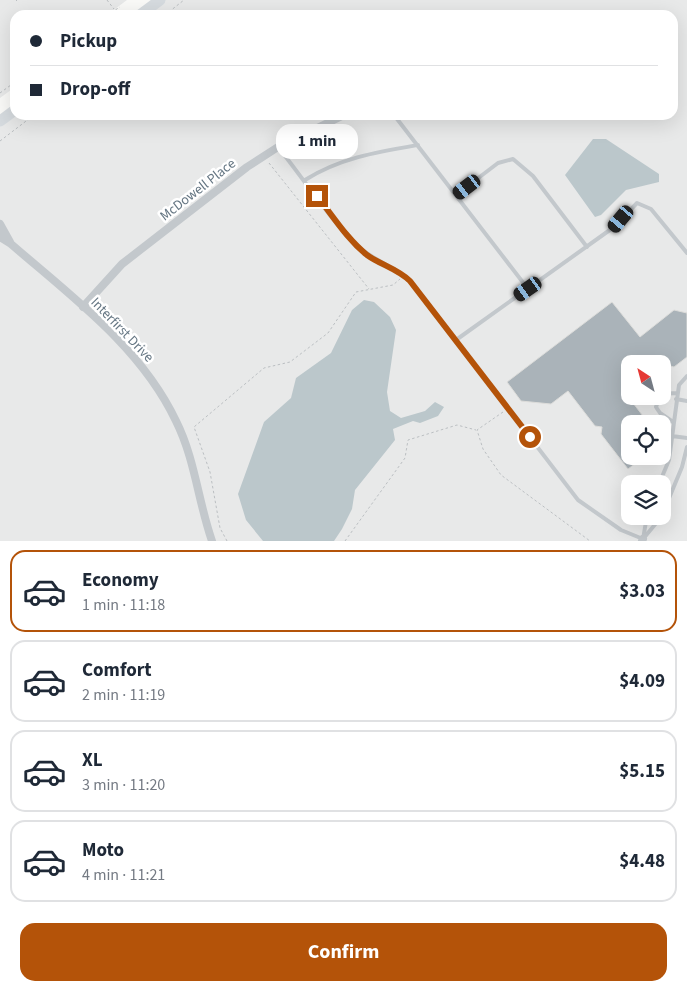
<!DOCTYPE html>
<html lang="en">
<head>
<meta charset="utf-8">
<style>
	body { margin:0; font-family:"Source Sans 3",sans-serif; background:#f2f2f3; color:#1f2937; height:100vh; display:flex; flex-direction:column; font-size:19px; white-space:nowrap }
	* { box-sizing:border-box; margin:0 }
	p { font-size:16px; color:#747a83 }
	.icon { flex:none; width:28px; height:28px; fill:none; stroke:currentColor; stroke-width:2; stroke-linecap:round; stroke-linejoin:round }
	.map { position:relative; height:541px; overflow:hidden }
	.side { display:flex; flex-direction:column; background:#fff; flex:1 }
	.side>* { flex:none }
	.top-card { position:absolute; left:10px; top:10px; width:668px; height:110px; border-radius:15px; box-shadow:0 5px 20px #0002; display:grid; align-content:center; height:110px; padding:0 20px; background:#fff }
	.needle { width:32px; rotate:324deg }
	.controls { position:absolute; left:621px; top:355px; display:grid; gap:10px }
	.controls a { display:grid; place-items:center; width:50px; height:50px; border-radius:10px; background:#fff; box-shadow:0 5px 20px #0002; font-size:25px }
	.end { position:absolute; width:22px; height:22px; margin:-11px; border:6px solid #b45309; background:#fff; box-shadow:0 0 0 2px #fff }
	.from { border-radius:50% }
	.bubble { position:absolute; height:35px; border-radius:15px; background:#fff; box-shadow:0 5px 20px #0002; font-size:16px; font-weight:700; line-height:35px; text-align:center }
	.car { position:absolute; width:15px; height:30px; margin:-15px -8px; border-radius:6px; box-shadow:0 0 4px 1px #0007; background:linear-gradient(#222 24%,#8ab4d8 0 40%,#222 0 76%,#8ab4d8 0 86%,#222 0) }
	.top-card b { display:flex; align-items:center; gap:18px; height:48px; font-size:19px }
	.top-card b+b { border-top:1px solid #e0e1e3 }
	.top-card i { width:12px; height:12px; background:#1f2937 }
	ul { padding:9px 0 0; list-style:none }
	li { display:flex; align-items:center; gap:15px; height:82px; margin:0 10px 8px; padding:0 10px; border:2px solid #e0e1e3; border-radius:15px }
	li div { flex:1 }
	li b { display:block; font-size:19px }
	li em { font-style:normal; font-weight:700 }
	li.current { border-color:#b45309 }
	li>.icon { width:45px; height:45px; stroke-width:1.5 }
	.primary-button { display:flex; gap:10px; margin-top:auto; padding:10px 20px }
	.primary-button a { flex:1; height:58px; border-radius:15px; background:#b45309; color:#fff; font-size:20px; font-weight:700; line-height:58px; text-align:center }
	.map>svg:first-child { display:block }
</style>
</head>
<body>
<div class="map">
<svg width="687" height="541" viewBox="0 0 687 541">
	<rect width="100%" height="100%" fill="#fafaf8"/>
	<path fill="#e8e9e9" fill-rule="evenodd" d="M0,0H127L107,15H15V87L0,98Z
		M160,0H687V541H0V121L15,115H672V15H140ZM630,364H662V396H630ZM630,424H662V456H630ZM630,484H662V516H630Z"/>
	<path fill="#bbc7cb" d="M593,139H606L659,174V182L626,190L601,215L595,217L565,175Z
		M364,300L374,302L390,317L396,330L387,392L390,411L401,418L425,411L435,402L444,407L438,416L420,423L413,421L393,429L395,440L355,490L352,509L342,529L334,541H263L246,520L238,494L264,422L291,398L296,378L331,353L352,310Z"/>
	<path fill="#aab3b9" stroke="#dcdcda" d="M612,302L640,337L674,310L687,313V357L674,367L663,364H630V399L649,424H630V456H645L628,469L601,434L602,427L595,426L568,391L551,404L521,401L507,382Z"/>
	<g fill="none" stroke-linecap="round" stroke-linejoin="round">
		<path stroke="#bbbfc2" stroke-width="1" stroke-dasharray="2.5 2.5" stroke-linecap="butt" d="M107,0L114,9
			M16,1L17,0
			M107,15L120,7
			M165,15L184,0
			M0,93L15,82
			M0,141L34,115
			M269,163L369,289
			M503,412L477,430L483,449L501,475L590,541
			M227,541L220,528L210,472L194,427L264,368L290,362L328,333L356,292L393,285L400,279
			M345,541L405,458L408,440L457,425L476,430"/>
		<path stroke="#c3c8cc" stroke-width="4" d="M394,115L528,289
			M278,147C303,178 326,214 353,242C369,259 393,265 410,281L578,500L621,530L643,539
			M305,180C340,158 377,152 418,145
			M456,195L498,163L513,159L533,176L587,247
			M456,340L614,227L637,203L651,209L687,253
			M662,394L677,393
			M660,396L656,407L660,413L673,422
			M676,399L687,401
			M672,436L687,438
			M659,484L669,460L679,385L687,376
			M662,515L682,467L687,447
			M647,516L643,539L662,516"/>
		<path stroke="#c3c8cc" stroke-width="8" d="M0,224L10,242
			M0,237L11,244C71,296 141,347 176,421C195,459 198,501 212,541
			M83,307L122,264L247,167L278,147L344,115
			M642,541L643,539"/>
		<path stroke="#d6dbdf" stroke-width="11" d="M140,15L160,0
			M0,121L15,110"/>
	</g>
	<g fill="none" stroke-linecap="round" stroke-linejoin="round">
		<path stroke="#b45309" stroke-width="6" d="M317,196C333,216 347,239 367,255C381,265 398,269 410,281L530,437"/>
	</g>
	<g text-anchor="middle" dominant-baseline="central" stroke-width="5" stroke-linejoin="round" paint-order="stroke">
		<g font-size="14" fill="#657683" stroke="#fff">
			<text transform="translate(198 190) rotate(-38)">McDowell Place</text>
			<text transform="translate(122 330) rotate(46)">Interfirst Drive</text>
		</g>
	</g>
</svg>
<div class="controls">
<a><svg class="needle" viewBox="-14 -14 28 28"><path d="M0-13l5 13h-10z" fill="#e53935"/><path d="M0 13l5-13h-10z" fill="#747a83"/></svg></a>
<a><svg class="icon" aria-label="locate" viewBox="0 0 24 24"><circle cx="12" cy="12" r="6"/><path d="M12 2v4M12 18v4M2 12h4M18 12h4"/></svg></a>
<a><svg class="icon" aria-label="layers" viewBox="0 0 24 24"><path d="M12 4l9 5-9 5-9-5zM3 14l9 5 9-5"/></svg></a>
</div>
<i class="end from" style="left:530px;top:437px"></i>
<i class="end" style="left:317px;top:196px"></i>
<div class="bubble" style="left:276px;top:124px;width:82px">1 min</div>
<i class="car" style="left:467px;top:187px;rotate:233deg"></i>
<i class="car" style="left:621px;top:219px;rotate:220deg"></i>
<i class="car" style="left:528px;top:289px;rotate:235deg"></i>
<div class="top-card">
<b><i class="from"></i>Pickup</b>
<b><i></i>Drop-off</b>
</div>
</div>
<section class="side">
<ul>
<li class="current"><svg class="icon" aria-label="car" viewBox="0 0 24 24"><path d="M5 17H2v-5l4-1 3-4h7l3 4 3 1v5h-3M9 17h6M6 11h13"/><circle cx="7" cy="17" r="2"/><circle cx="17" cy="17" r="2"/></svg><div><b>Economy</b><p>1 min · 11:18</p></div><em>$3.03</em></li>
<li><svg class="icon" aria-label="car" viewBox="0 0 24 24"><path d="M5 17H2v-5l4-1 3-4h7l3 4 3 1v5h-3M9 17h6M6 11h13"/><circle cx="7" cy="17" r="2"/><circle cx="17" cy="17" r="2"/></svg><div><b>Comfort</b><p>2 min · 11:19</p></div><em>$4.09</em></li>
<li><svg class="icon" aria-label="car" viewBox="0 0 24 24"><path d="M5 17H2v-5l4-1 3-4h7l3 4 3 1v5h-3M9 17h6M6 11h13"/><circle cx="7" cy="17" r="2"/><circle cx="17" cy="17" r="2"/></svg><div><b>XL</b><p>3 min · 11:20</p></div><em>$5.15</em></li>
<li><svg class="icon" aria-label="car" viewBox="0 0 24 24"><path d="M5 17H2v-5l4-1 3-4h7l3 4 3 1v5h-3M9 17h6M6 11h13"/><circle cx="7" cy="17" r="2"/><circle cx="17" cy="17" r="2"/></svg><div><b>Moto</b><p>4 min · 11:21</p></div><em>$4.48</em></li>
</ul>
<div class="primary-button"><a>Confirm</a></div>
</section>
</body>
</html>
